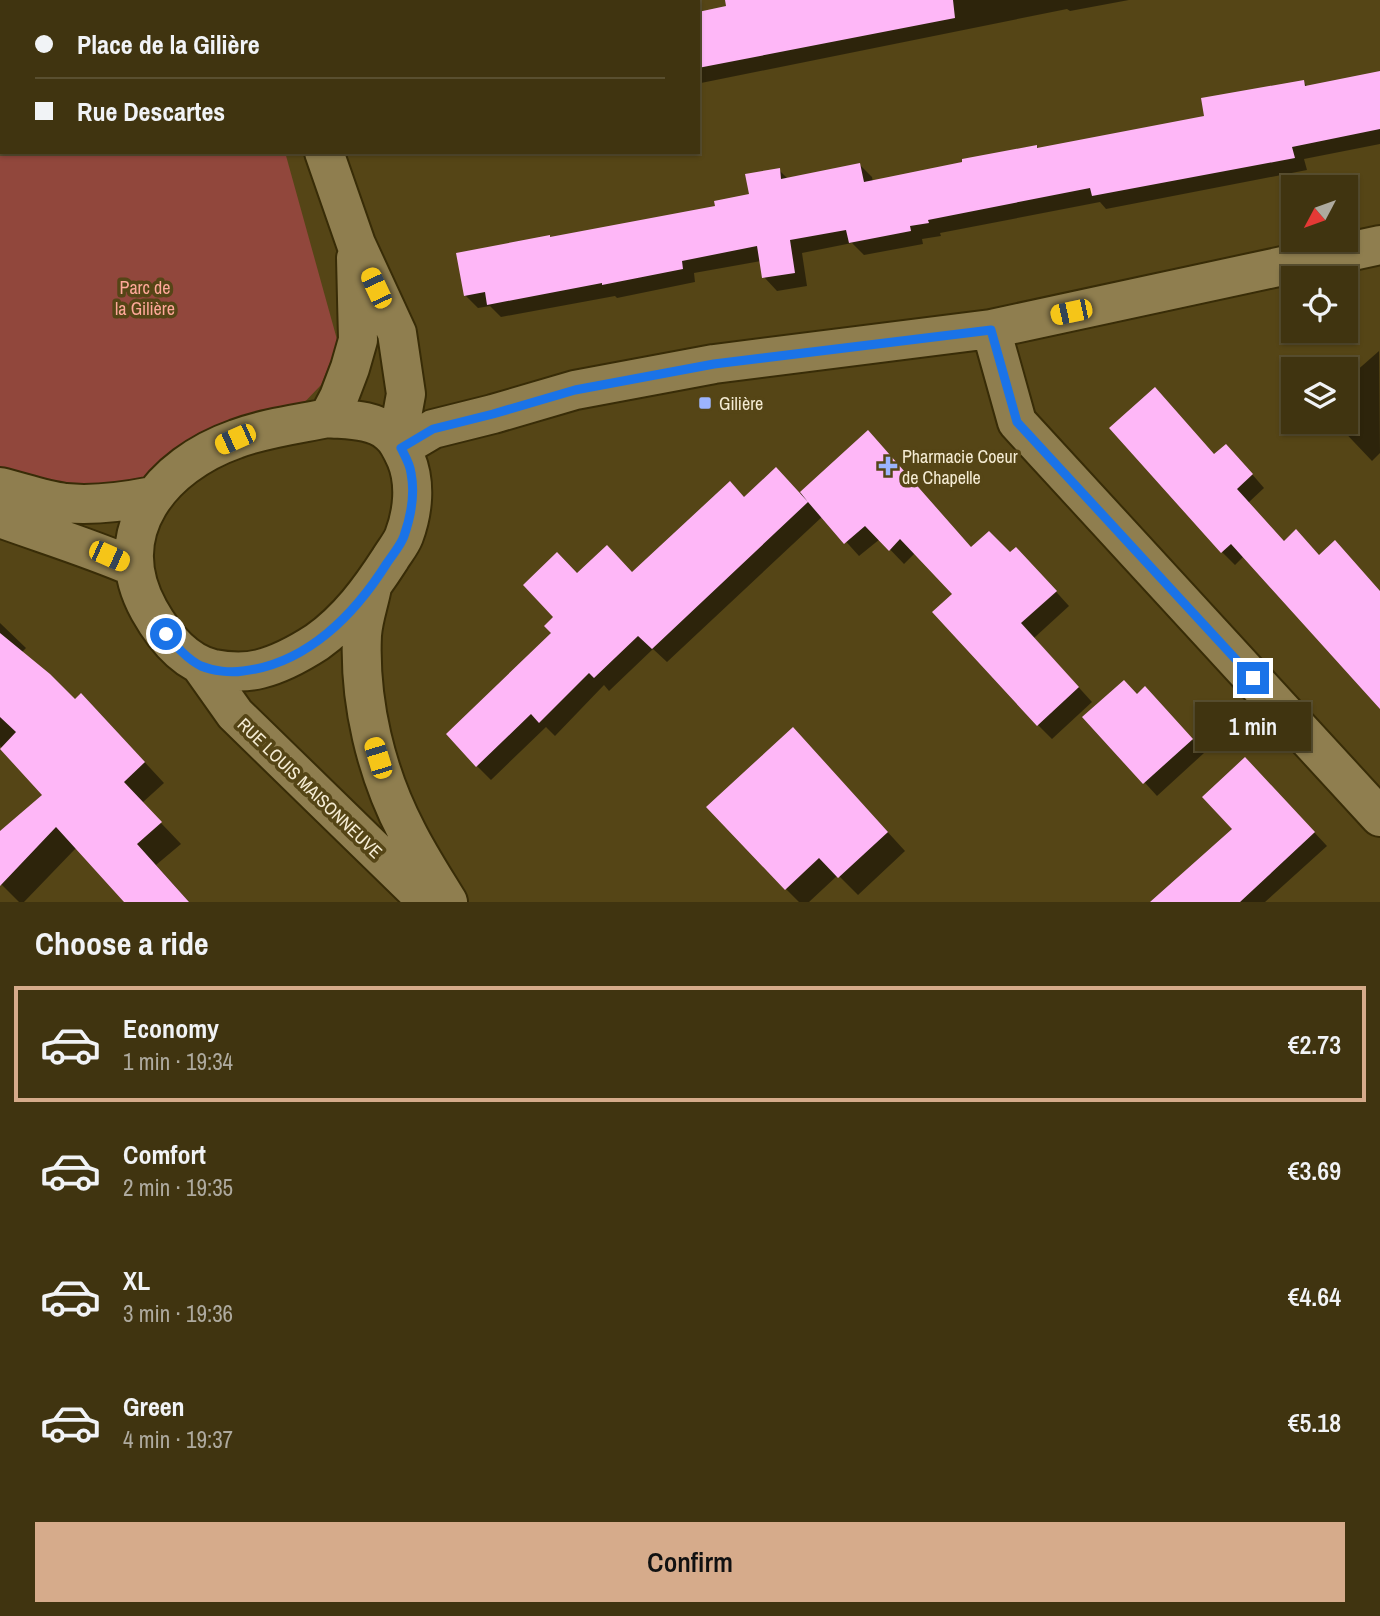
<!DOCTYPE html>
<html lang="en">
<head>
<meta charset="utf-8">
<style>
	body { margin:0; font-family:"Archivo Narrow",sans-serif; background:#4b3f1e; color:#f1f3f6; height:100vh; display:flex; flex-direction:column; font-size:26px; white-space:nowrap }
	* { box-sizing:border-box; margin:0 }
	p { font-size:23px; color:#aeaa9f }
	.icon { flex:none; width:38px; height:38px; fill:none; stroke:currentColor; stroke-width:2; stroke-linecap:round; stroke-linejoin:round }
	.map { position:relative; height:902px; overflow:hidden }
	.drawer { display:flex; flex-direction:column; background:#403410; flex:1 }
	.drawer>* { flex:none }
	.banner { position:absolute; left:0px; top:0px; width:700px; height:154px; box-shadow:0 2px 5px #0004,0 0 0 2px #594f30; display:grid; align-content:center; height:154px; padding:0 35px; background:#403410 }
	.needle { width:46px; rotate:229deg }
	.fabs { position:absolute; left:1281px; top:175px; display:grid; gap:14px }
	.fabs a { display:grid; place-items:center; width:77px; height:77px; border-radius:0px; background:#403410; box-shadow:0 2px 5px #0004,0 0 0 2px #594f30; font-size:35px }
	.end { position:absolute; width:32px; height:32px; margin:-16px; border:9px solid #1a73e8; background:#fff; box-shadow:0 0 0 4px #fff }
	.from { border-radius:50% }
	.bubble { position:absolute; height:49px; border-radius:0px; background:#403410; box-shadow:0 2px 5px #0004,0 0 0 2px #594f30; font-size:23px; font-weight:600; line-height:49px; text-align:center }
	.car { position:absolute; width:21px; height:42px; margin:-21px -10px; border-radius:9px; box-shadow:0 0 5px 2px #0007; background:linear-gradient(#f5c518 24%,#345 0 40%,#f5c518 0 76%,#345 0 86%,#f5c518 0) }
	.banner b { display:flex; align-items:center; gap:24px; height:66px; font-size:26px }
	.banner b+b { border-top:2px solid #594f30 }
	.banner i { width:18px; height:18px; background:#f1f3f6 }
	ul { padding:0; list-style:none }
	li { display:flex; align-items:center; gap:21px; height:116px; margin:0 14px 10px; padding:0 21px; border:4px solid transparent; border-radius:0px }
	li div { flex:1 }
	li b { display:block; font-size:26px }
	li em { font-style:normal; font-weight:600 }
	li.active { border-color:#d6ab8b }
	li>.icon { width:63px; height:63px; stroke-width:1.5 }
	h2 { padding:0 35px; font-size:32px; line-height:84px }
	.cta { display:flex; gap:14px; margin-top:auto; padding:14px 35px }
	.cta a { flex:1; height:80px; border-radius:0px; background:#d6ab8b; color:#111; font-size:28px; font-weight:600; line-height:80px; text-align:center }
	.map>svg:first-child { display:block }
</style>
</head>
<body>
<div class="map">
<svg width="1380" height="902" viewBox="0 0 1380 902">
	<rect width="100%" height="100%" fill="#554516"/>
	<path fill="#91473c" d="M0,0H219L221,2H2V152H285L338,343L321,385L299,408L198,433L167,455L142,479L113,487L67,485L0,470Z"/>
	<path fill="#0007" d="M739,0H1129L1070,11L1067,9L701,83L698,80V14L728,7Z
		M1380,73V144L1304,159L1307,170L1106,209L1100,202L940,233L941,236L922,239L923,244L864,255L852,243L802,253L807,286L777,291L764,277L761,261L694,273L695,282L617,298L615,296L501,317L490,306L478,308L465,295L751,196L779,170L788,179L859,164L872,177L873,182L1036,146L1039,149L1206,117L1303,82L1308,87Z
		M1379,351L1380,453L1372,461L1335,422H1346V380Z
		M868,432L972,549L1010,554L1030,563L1069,606L1034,638L1092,702L1052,739L1038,725L954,594L915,553L904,564L880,539L859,556L823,516L667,662L653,649L609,691L604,685L555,736L546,727L491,780L477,766L553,634L555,617L577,575L632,574L745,499L800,494Z
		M1215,456L1239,459L1264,488L1248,503L1285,542L1320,556L1380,591V704L1244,556L1235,565L1222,552Z
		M0,623L26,648L21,653L75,701L101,715L164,783L142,803L181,844L156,865L189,902H127L77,847L24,902H19L0,883V834L45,795L0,746Z
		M1137,696L1158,702L1204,753L1157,796L1085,717Z
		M811,748L905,851L858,895L838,875L809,902H799L786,889Z
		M1258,772L1327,846L1265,902H1152L1235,829Z"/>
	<path fill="#feb7f7" d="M725,0H953L955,18L698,68V12L726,6Z
		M1380,71V129L1292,147L1295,158L1092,196L1090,188L928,220L929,223L910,226L911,231L849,243L846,230L790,240L795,273L762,278L757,246L682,261L683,269L602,285V283L487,305L485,292L464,296L456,253L550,235V237L715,206L714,201L749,194L745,174L780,168L781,179L860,163L864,182L962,162V159L1037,145V148L1204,116L1201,98L1304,80L1305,86Z
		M1155,387L1214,454L1226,444L1253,474L1237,489L1284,541L1296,529L1319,555L1335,540L1380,591V709L1231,544L1221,553L1109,428Z
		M868,430L971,547L989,531L1010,552L1016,547L1057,591L1021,623L1079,687L1037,726L932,612L952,594L900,539L889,551L865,526L844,544L808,502L652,649L638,636L594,678L589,673L539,723L531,714L476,767L446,734L551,633L544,626L553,617L523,585L557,552L577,573L607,545L632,572L730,481L744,497L776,467L808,502L800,492Z
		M0,633L50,674L75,699L81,693L145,762L124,782L162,822L137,844L189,902H124L56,827L0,886V831L42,795L0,749L16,732L0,717Z
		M1124,680L1137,694L1145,686L1193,739L1143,784L1082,717Z
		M793,727L888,832L838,878L819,858L785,890L706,807Z
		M1245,757L1315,832L1240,902H1150L1232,829L1202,797Z"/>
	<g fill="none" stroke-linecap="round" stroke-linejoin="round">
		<defs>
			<path id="minor" d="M266,0L268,2
				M322,2L330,0
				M324,152L356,244L397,333L406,394L402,416L390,433
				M991,329L1017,422L1380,817
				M328,418C348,420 373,419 389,433C397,439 402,450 406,459C416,483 413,512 404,536C401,544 394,552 390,559C370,590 348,620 317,642C300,653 280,664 260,669C244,673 229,672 213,669C184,662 163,635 149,610C106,532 162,465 236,439C265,428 298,424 328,418Z
				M328,418L339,397L350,368L358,340L356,258
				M401,448L433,429L493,414L575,390L714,364L991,329L1380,245
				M0,487C21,492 43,500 65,503C94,506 123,502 153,496
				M0,518C44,534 90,548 134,567
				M372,587C369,603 363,619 362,635C359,702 376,773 407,832C419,856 434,879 448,902
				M201,666L235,714L428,902"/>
		</defs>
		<use href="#minor" stroke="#382c07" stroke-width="42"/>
		<use href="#minor" stroke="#8f7e4f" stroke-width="38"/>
	</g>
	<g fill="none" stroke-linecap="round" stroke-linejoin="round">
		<path stroke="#1a73e8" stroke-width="9" d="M166,634C176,646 187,659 201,666C213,671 230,673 243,671C307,664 355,614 387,563C393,554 401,545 404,536C411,516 415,493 411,473C410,464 405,456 401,448L433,429L493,414L575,390L714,364L991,330L1017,422L1253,678"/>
	</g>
	<g fill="#9cb4fd" stroke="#554516" stroke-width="2.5">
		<rect x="698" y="396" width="14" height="14" rx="3.5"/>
		<path d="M884.5 455.5h7v7h7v7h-7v7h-7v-7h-7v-7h7z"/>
	</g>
	<g text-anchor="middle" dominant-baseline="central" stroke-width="7" stroke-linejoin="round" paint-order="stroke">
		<g font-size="18" fill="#fea899" stroke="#554516">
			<text x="145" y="287">Parc de<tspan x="145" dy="21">la Gilière</tspan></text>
		</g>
		<g font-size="18" fill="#f5ecd4" stroke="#554516" text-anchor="start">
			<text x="719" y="403">Gilière</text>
			<text x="902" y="456">Pharmacie Coeur<tspan x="902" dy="21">de Chapelle</tspan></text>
		</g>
		<g font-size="18" fill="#f5ecd4" stroke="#554516">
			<text transform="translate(310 788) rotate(44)">RUE LOUIS MAISONNEUVE</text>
		</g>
	</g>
</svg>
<div class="fabs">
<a><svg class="needle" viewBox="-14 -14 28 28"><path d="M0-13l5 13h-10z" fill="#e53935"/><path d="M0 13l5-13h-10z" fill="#aeaa9f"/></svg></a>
<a><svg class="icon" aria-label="locate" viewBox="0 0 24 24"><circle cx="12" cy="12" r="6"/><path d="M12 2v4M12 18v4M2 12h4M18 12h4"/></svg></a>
<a><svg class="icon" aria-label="layers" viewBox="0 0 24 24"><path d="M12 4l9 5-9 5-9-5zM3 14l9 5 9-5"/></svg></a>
</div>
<i class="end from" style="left:166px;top:634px"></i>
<i class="end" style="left:1253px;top:678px"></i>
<div class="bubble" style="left:1195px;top:702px;width:116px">1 min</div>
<i class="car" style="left:376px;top:288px;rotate:335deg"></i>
<i class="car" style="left:1071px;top:312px;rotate:258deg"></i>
<i class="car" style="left:235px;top:439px;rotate:246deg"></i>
<i class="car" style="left:109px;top:556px;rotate:114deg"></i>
<i class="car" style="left:378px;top:758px;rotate:343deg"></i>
<div class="banner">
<b><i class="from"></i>Place de la Gilière</b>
<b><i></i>Rue Descartes</b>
</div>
</div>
<section class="drawer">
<h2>Choose a ride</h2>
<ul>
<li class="active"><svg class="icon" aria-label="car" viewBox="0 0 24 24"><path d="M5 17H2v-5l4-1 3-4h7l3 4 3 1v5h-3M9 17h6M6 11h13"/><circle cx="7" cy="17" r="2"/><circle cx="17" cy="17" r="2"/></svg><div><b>Economy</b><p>1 min · 19:34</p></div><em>€2.73</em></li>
<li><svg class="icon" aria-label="car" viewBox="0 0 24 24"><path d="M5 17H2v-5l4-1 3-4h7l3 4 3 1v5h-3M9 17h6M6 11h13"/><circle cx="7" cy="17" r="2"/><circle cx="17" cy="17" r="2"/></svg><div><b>Comfort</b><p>2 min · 19:35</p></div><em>€3.69</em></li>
<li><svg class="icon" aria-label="car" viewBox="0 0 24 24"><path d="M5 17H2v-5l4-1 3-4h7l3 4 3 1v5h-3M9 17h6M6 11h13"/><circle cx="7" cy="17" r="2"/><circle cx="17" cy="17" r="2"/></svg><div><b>XL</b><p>3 min · 19:36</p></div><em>€4.64</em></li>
<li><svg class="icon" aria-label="car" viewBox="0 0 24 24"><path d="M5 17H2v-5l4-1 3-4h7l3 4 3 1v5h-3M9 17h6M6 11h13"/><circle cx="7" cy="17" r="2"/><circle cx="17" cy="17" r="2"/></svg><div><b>Green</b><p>4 min · 19:37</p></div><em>€5.18</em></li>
</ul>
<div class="cta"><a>Confirm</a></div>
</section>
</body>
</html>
